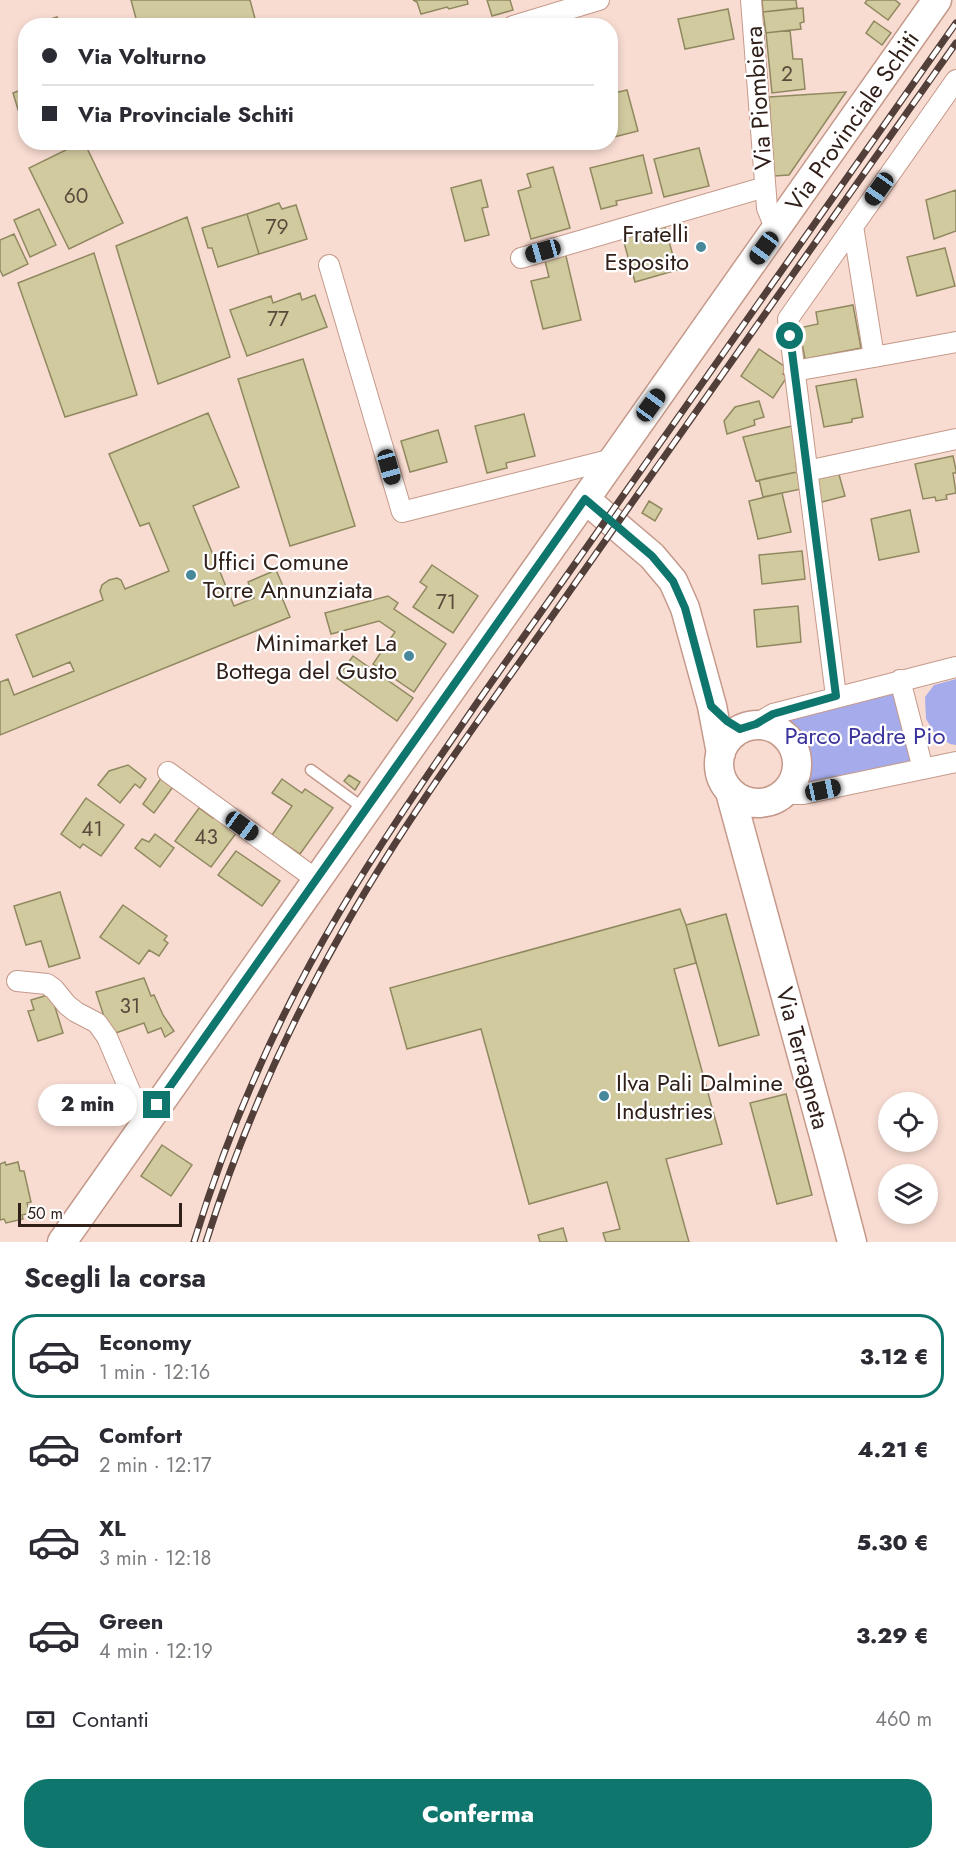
<!DOCTYPE html>
<html lang="it">
<head>
<meta charset="utf-8">
<style>
	body { margin:0; font-family:Jost,sans-serif; background:#f7f7f7; color:#2b2b33; height:100vh; display:flex; flex-direction:column; font-size:22px; white-space:nowrap }
	* { box-sizing:border-box; margin:0 }
	p { font-size:20px; color:#7c7c81 }
	.icon { flex:none; width:33px; height:33px; fill:none; stroke:currentColor; stroke-width:2; stroke-linecap:round; stroke-linejoin:round }
	.map { position:relative; height:1242px; overflow:hidden }
	.drawer { display:flex; flex-direction:column; background:#fff; flex:1 }
	.drawer>* { flex:none }
	.banner { position:absolute; left:18px; top:18px; width:600px; height:132px; border-radius:24px; box-shadow:0 3px 9px #0003; display:grid; align-content:center; height:132px; padding:0 24px; background:#fff }
	.controls { position:absolute; left:878px; top:1092px; display:grid; gap:12px }
	.controls a { display:grid; place-items:center; width:60px; height:60px; border-radius:50%; background:#fff; box-shadow:0 3px 9px #0003; font-size:30px }
	.scale { position:absolute; left:18px; bottom:15px; width:164px; box-sizing:border-box; padding-left:6px; border:3px solid #31201a; border-top:0; font-size:16px; line-height:21px; white-space:nowrap; color:#31201a; -webkit-text-stroke:4px #fff; paint-order:stroke }
	.end { position:absolute; width:27px; height:27px; margin:-14px; border:8px solid #0f766e; background:#fff; box-shadow:0 0 0 3px #fff }
	.from { border-radius:50% }
	.bubble { position:absolute; height:42px; border-radius:21px; background:#fff; box-shadow:0 3px 9px #0003; font-size:20px; font-weight:800; line-height:42px; text-align:center }
	.car { position:absolute; width:18px; height:36px; margin:-18px -9px; border-radius:8px; box-shadow:0 0 4px 2px #0007; background:linear-gradient(#222 24%,#8ab4d8 0 40%,#222 0 76%,#8ab4d8 0 86%,#222 0) }
	.banner b { display:flex; align-items:center; gap:21px; height:57px; font-size:22px }
	.banner b+b { border-top:2px solid #e1e1e2 }
	.banner i { width:15px; height:15px; background:#2b2b33 }
	ul { padding:0; list-style:none }
	li { display:flex; align-items:center; gap:18px; height:84px; margin:0 12px 9px; padding:0 12px; border:3px solid transparent; border-radius:24px }
	li div { flex:1 }
	li b { display:block; font-size:22px }
	li em { font-style:normal; font-weight:800 }
	li.current { border-color:#0f766e }
	li>.icon { width:54px; height:54px; stroke-width:1.5 }
	h2 { padding:0 24px; font-size:27px; line-height:72px }
	.pay { display:flex; align-items:center; gap:15px; height:66px; padding:0 24px; font-size:22px }
	.pay p { margin-inline-start:auto }
	.cta { display:flex; gap:12px; margin-top:auto; padding:12px 24px }
	.cta a { flex:1; height:69px; border-radius:24px; background:#0f766e; color:#fff; font-size:24px; font-weight:800; line-height:69px; text-align:center }
	.map>svg:first-child { display:block }
</style>
</head>
<body>
<div class="map">
<svg width="956" height="1242" viewBox="0 0 956 1242">
	<rect width="100%" height="100%" fill="#f8dcd2"/>
	<path fill="#a6aceb" d="M956,679V745L950,744L936,735L926,719L925,697L934,685Z
		M900,680L923,769L803,794L790,785C799,767 799,744 780,732C774,728 763,727 756,724Z"/>
	<path fill="#d2ca9f" stroke="#908960" stroke-width="1.5" d="M131,0H250L257,26H138Z
		M413,0H467L468,4L449,9L447,7L421,14L417,2Z
		M487,0H510L513,10L492,16Z
		M762,0H796L797,8L763,12Z
		M867,0H895L900,4L888,20L865,3Z
		M803,8L804,22L800,23L801,29L766,33L763,12Z
		M728,9L734,39L685,49L678,19Z
		M57,17L60,26H29Z
		M874,21L891,33L882,45L866,33Z
		M790,30L793,59H802L805,89L772,93L766,33Z
		M26,88V129H24L13,93Z
		M627,90L638,131L610,138V94Z
		M846,92L789,175L774,176L769,97Z
		M82,142H84L123,223L69,249L29,168Z
		M699,148L709,186L664,197L654,159Z
		M643,155L652,193L616,201L617,205L601,209L590,168Z
		M553,167L570,228L531,239L518,191L531,187L527,174Z
		M481,180L488,207L482,208L489,235L465,241L451,188Z
		M956,190V231L934,239L926,200Z
		M279,203L282,209L296,205L307,239L259,254L247,214Z
		M39,209L56,245L30,257L14,220Z
		M247,214L259,254L218,267L212,248H208L202,228Z
		M187,217L230,357L158,384L116,246Z
		M663,220L677,270L635,282L621,232Z
		M14,234L28,264L3,276L0,270V240Z
		M945,248L955,286L917,296L907,257Z
		M565,252L581,320L543,329L531,281L549,277L544,257Z
		M94,253L137,395L65,417L18,283Z
		M300,293L302,300L315,295L327,327L247,356L230,310L271,296L273,303Z
		M853,305L861,348L805,359L799,328L818,324L816,312Z
		M759,349L787,368L783,374L787,377L773,398L741,376Z
		M303,359L355,526L290,546L238,379Z
		M856,379L863,417L852,419V422L824,427L816,386Z
		M759,401L764,417L754,420L755,425L727,434L724,421L735,407Z
		M208,413L239,487L193,506L234,606L254,598L248,582L276,570L283,586L278,588L290,617L0,735V682L8,679L14,695L74,671L70,662L33,677L16,635L103,600L100,591L102,585L109,580L117,578L121,580L125,589L169,571L149,523L140,526L109,454Z
		M524,414L535,456L506,463L507,468L487,473L475,426Z
		M792,426L797,472L756,481L743,437Z
		M438,430L447,462L410,472L401,441Z
		M953,456L956,470V473H953L956,493L946,495L947,499L936,501L935,497L923,499L915,464Z
		M838,471L845,496L818,503L812,478Z
		M797,472L801,489L763,497L759,480Z
		M782,493L791,532L758,539L749,501Z
		M649,501L662,509L655,521L642,513Z
		M910,510L919,552L879,560L871,519Z
		M802,551L805,579L762,584L759,555Z
		M432,565L478,596L453,633L413,607L427,587L420,582Z
		M388,596L398,603L394,609L446,644L414,692L373,664L395,632L379,621L331,634L325,613Z
		M798,606L801,642L757,647L754,610Z
		M353,656L413,698L397,721L337,678Z
		M128,765L146,779L140,788L135,784L120,803L98,785L109,771Z
		M349,775L360,782L355,790L344,781Z
		M162,777L175,784L154,813L143,804Z
		M282,779L302,793L305,789L333,808L300,854L272,835L292,806L272,793Z
		M86,798L124,825L101,856L83,844L80,848L61,834Z
		M199,808L213,818L215,816L237,832L211,867L175,841Z
		M155,834L174,848L160,867L135,848L142,839L149,842Z
		M236,851L280,881L262,906L218,875Z
		M60,892L80,958L49,967L41,941L26,945L14,906Z
		M123,905L167,936L164,940L168,943L159,956L149,950L139,964L100,937Z
		M680,909L686,925L696,963L674,969L722,1144L666,1159L689,1242H606L603,1233L620,1229L607,1182L529,1204L481,1029L407,1049L390,988Z
		M726,914L759,1035L719,1046L686,925Z
		M144,978L151,996L154,995L163,1015L174,1031L165,1037L161,1028L148,1033L144,1023L110,1035L96,992Z
		M51,994L63,1033L38,1041L28,1011L34,1010L31,1000Z
		M786,1094L812,1195L777,1204L750,1103Z
		M162,1145L192,1165L171,1196L141,1176Z
		M5,1162L6,1165L18,1162L20,1171H24L31,1202L27,1203L30,1213L22,1215L23,1219L6,1223L4,1219L0,1220V1164Z
		M563,1228L567,1242H540L538,1235Z"/>
	<g fill="none" stroke-linecap="round" stroke-linejoin="round">
		<defs>
			<path id="lane" d="M311,770L366,810"/>
			<path id="street" d="M751,0L767,208L776,230
				M513,26L599,0
				M853,226L874,357L956,342
				M521,258L765,187
				M329,265L402,512L613,459
				M794,371L874,357
				M807,471L956,439
				M900,680L923,769
				M836,696L788,319L956,80
				M756,724L773,714L956,667
				M168,772L317,880
				M782,794H803L956,762
				M17,981L47,984L54,989L67,1005L76,1012L97,1023L107,1037L144,1124"/>
			<path id="secondary" d="M585,499L652,556L673,581L685,608L712,706L721,753
				M719 764a39 39 0 1 1 78 0a39 39 0 1 1-78 0Z
				M730,792L830,1158L852,1242
				M62,1242L937,0"/>
		</defs>
		<use href="#lane" stroke="#c5998a" stroke-width="13"/>
		<use href="#street" stroke="#c5998a" stroke-width="22"/>
		<use href="#secondary" stroke="#c5998a" stroke-width="31"/>
		<use href="#lane" stroke="#fff" stroke-width="10"/>
		<use href="#street" stroke="#fff" stroke-width="20"/>
		<use href="#secondary" stroke="#fff" stroke-width="28"/>
		<defs>
			<path id="rail" d="M194,1242C229,1127 278,1016 339,913C382,840 431,770 479,700L956,23
				M206,1242C241,1131 289,1024 347,923C414,805 497,696 574,585C701,404 829,224 956,43"/>
		</defs>
		<use href="#rail" stroke="#523f39" stroke-width="7"/>
		<use href="#rail" stroke="#fff" stroke-width="4.5" stroke-dasharray="14" stroke-linecap="butt"/>
	</g>
	<g fill="none" stroke-linecap="round" stroke-linejoin="round">
		<path stroke="#0f766e" stroke-width="8" d="M157,1105L585,499L652,556L673,581L685,608L711,706L727,721L740,729L756,724L773,714L836,696L790,336"/>
	</g>
	<g fill="#47889b" stroke="#fff" stroke-width="2">
		<circle cx="701" cy="247" r="6"/>
		<circle cx="191" cy="575" r="6"/>
		<circle cx="409" cy="656" r="6"/>
		<circle cx="604" cy="1096" r="6"/>
	</g>
	<g text-anchor="middle" dominant-baseline="central" stroke-width="4.5" stroke-linejoin="round" paint-order="stroke">
		<g font-size="21" fill="#594a3b">
			<text x="787" y="74">2</text>
			<text x="76" y="196">60</text>
			<text x="277" y="227">79</text>
			<text x="278" y="319">77</text>
			<text x="446" y="602">71</text>
			<text x="92" y="829">41</text>
			<text x="206" y="837">43</text>
			<text x="130" y="1006">31</text>
		</g>
		<g font-size="24" fill="#31201a" stroke="#fff">
			<text transform="translate(758 98) rotate(-94)">Via Piombiera</text>
			<text transform="translate(852 121) rotate(-55)">Via Provinciale Schiti</text>
			<text transform="translate(803 1058) rotate(75)">Via Terragneta</text>
		</g>
		<g font-size="24" fill="#31201a" stroke="#fff" text-anchor="end">
			<text x="689" y="233">Fratelli<tspan x="689" dy="28">Esposito</tspan></text>
			<text x="203" y="561" text-anchor="start">Uffici Comune<tspan x="203" dy="28">Torre Annunziata</tspan></text>
			<text x="397" y="642">Minimarket La<tspan x="397" dy="28">Bottega del Gusto</tspan></text>
			<text x="616" y="1082" text-anchor="start">Ilva Pali Dalmine<tspan x="616" dy="28">Industries</tspan></text>
		</g>
		<g font-size="24" fill="#3b349c" stroke="#fff">
			<text x="865" y="735">Parco Padre Pio</text>
		</g>
	</g>
</svg>
<div class="controls">
<a><svg class="icon" aria-label="locate" viewBox="0 0 24 24"><circle cx="12" cy="12" r="6"/><path d="M12 2v4M12 18v4M2 12h4M18 12h4"/></svg></a>
<a><svg class="icon" aria-label="layers" viewBox="0 0 24 24"><path d="M12 4l9 5-9 5-9-5zM3 14l9 5 9-5"/></svg></a>
</div>
<div class="scale">50 m</div>
<i class="end from" style="left:790px;top:336px"></i>
<i class="end" style="left:157px;top:1105px"></i>
<div class="bubble" style="left:38px;top:1084px;width:99px">2 min</div>
<i class="car" style="left:879px;top:189px;rotate:215deg"></i>
<i class="car" style="left:764px;top:248px;rotate:216deg"></i>
<i class="car" style="left:543px;top:251px;rotate:254deg"></i>
<i class="car" style="left:651px;top:405px;rotate:36deg"></i>
<i class="car" style="left:389px;top:467px;rotate:164deg"></i>
<i class="car" style="left:823px;top:790px;rotate:78deg"></i>
<i class="car" style="left:242px;top:826px;rotate:126deg"></i>
<div class="banner">
<b><i class="from"></i>Via Volturno</b>
<b><i></i>Via Provinciale Schiti</b>
</div>
</div>
<section class="drawer">
<h2>Scegli la corsa</h2>
<ul>
<li class="current"><svg class="icon" aria-label="car" viewBox="0 0 24 24"><path d="M5 17H2v-5l4-1 3-4h7l3 4 3 1v5h-3M9 17h6M6 11h13"/><circle cx="7" cy="17" r="2"/><circle cx="17" cy="17" r="2"/></svg><div><b>Economy</b><p>1 min · 12:16</p></div><em>3.12 €</em></li>
<li><svg class="icon" aria-label="car" viewBox="0 0 24 24"><path d="M5 17H2v-5l4-1 3-4h7l3 4 3 1v5h-3M9 17h6M6 11h13"/><circle cx="7" cy="17" r="2"/><circle cx="17" cy="17" r="2"/></svg><div><b>Comfort</b><p>2 min · 12:17</p></div><em>4.21 €</em></li>
<li><svg class="icon" aria-label="car" viewBox="0 0 24 24"><path d="M5 17H2v-5l4-1 3-4h7l3 4 3 1v5h-3M9 17h6M6 11h13"/><circle cx="7" cy="17" r="2"/><circle cx="17" cy="17" r="2"/></svg><div><b>XL</b><p>3 min · 12:18</p></div><em>5.30 €</em></li>
<li><svg class="icon" aria-label="car" viewBox="0 0 24 24"><path d="M5 17H2v-5l4-1 3-4h7l3 4 3 1v5h-3M9 17h6M6 11h13"/><circle cx="7" cy="17" r="2"/><circle cx="17" cy="17" r="2"/></svg><div><b>Green</b><p>4 min · 12:19</p></div><em>3.29 €</em></li>
</ul>
<div class="pay"><svg class="icon" aria-label="cash" viewBox="0 0 24 24"><path d="M3 7h18v10H3z"/><circle cx="12" cy="12" r="2"/></svg>Contanti<p>460 m</p></div>
<div class="cta"><a>Conferma</a></div>
</section>
</body>
</html>
